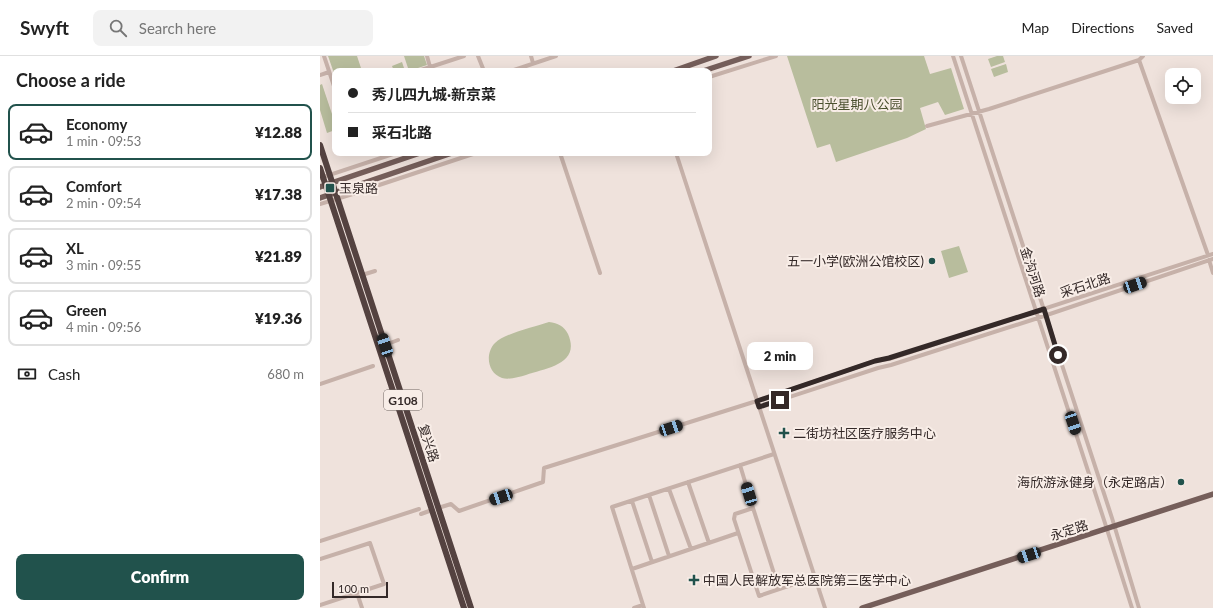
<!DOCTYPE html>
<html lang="en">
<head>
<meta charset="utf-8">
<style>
	body { margin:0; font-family:Lato,"Noto Sans SC",sans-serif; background:#f2f2f2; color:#222; height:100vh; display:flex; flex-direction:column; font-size:15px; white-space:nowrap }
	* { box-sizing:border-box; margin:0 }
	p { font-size:13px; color:#767676 }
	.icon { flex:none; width:22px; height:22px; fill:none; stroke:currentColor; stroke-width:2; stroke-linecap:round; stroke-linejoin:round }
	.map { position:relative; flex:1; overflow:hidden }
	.panel { display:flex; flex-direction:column; background:#fff; width:320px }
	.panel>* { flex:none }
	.hud { position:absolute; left:12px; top:12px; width:380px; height:88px; border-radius:8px; box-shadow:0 4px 16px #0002; display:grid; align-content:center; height:88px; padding:0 16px; background:#fff }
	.buttons { position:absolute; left:845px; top:12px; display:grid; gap:8px }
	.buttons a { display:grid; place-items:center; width:36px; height:36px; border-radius:8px; background:#fff; box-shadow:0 4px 16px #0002; font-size:20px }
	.scale { position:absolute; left:12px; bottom:10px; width:56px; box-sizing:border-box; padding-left:4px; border:2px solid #342928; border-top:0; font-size:11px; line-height:14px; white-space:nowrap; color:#342928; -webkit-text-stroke:3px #f8ede7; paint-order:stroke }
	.end { position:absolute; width:18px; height:18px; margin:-9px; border:5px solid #342928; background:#fff; box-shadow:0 0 0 2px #fff }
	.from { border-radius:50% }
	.bubble { position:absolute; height:28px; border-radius:8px; background:#fff; box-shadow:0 4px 16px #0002; font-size:13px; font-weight:800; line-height:28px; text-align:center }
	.car { position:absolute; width:12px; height:24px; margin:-12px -6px; border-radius:5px; box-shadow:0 0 3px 1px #0007; background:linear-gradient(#222 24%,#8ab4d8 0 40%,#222 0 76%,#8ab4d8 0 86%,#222 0) }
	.hud b { display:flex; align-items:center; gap:14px; height:38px; font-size:15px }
	.hud b+b { border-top:1px solid #e0e0e0 }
	.hud i { width:10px; height:10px; background:#222 }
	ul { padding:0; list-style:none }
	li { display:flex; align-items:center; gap:12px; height:56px; margin:0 8px 6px; padding:0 8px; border:2px solid #e0e0e0; border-radius:8px }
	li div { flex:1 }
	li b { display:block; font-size:15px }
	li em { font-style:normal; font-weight:800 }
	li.current { border-color:#21524c }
	li>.icon { width:36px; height:36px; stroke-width:1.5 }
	h2 { padding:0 16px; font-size:18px; line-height:48px }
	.pay { display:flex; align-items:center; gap:10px; height:44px; padding:0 16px; font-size:15px }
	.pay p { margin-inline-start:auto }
	.button { display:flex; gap:8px; margin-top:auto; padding:8px 16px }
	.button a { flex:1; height:46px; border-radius:8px; background:#21524c; color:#fff; font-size:16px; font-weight:800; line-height:46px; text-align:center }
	header { display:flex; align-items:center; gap:24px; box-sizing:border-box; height:56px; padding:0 20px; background:#fff; border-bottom:1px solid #e0e0e0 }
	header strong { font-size:19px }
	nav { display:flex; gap:22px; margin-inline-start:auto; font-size:14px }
	.search { width:280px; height:36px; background:#f2f2f2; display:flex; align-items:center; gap:10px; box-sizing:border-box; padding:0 14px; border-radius:8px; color:#767676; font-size:15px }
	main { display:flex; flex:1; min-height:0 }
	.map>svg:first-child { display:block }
</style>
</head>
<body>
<header>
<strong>Swyft</strong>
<div class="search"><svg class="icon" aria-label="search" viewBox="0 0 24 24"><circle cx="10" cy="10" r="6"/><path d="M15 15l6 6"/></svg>Search here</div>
<nav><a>Map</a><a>Directions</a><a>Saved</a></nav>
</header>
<main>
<section class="panel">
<h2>Choose a ride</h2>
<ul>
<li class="current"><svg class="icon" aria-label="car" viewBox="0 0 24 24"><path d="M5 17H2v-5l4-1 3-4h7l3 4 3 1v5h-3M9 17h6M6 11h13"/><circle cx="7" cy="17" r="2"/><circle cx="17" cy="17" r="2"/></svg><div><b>Economy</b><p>1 min · 09:53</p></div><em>¥12.88</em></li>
<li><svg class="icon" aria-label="car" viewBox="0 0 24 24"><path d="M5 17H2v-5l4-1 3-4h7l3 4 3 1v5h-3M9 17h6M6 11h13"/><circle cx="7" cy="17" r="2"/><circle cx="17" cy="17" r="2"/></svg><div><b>Comfort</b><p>2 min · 09:54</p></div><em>¥17.38</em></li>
<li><svg class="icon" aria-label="car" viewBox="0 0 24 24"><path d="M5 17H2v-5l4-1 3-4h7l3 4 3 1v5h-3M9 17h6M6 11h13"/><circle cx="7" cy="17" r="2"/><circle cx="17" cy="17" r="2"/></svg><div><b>XL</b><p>3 min · 09:55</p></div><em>¥21.89</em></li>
<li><svg class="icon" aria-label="car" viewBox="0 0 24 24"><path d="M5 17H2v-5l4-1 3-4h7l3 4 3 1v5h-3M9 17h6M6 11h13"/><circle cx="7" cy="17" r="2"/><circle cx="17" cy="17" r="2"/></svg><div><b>Green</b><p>4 min · 09:56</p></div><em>¥19.36</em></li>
</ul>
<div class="pay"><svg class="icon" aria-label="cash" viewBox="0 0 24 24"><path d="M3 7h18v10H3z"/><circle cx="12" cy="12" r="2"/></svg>Cash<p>680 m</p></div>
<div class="button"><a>Confirm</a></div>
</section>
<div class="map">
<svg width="893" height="552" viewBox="0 0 893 552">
	<rect width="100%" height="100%" fill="#efe2dc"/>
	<path fill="#b8bd9d" d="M8,0H37L42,15H15V20Z
		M84,0H104L107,9L89,15Z
		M467,0H604L610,18L631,12L644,53L625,59L618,46L600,52L606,73L587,82L516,106L510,88L497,92Z
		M677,0H683L685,6L671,11L668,3Z
		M82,6L85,15H74L72,10Z
		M686,8L688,16L674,21L671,13Z
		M2,28L15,67V74L7,77L0,54V29Z
		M639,190L648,216L629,222L621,195Z
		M229,266C238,267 244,270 248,278C261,308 227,312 206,319C199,321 189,324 182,322C167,317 165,297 175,287C185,277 215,271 229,266Z"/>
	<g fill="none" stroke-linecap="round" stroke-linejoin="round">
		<path stroke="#c6b1a9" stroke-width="4" d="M4,0L15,33
			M107,0L110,11
			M158,0L164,15
			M211,0L213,7
			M633,0L784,464L812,552
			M641,0L792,462L819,552
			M819,4L888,199
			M98,15L144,0
			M191,15L236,0
			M0,19L9,16
			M389,21L456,0
			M607,70L669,53L819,4L823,0
			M240,97L280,217
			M356,97L505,552
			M0,122L76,97
			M26,133L38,136L156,97
			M0,148L36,137
			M889,204L893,217
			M42,219L55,215
			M65,289L78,284
			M0,328L53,310
			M439,351L558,312L571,309L718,262L893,203
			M96,383L108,379
			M420,409L433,452
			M368,426L389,487
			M349,433L371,493
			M329,439L349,500
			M312,445L332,506
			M118,452L131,448L139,455L223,426L224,412L443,343L555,305L569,303L893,198
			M101,458L112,454
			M0,485L99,453
			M0,503L50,487L64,528L0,549
			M312,513L418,477
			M459,533L433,452L415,458L414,463L439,540L495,521
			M37,537L42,552
			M314,552L323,549
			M324,552L292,451L454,398"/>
		<path stroke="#755e5a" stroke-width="5.5" d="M353,15L396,0
			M383,15L429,0
			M0,131L100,97
			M0,142L132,97
			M542,552L893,438"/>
		<path stroke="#544240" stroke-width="6" d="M0,89L151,552
			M0,112L144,552"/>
	</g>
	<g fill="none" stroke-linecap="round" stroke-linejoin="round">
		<path stroke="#342928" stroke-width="5" d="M460,344L439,351L437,345L555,305L569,302L724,253L738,299"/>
	</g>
	<g fill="#21524c" stroke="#f8ede7" stroke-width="1.5">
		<rect x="5" y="127" width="10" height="10" rx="2"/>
		<circle cx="612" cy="205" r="4"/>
		<path d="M462 371h4v4h4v4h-4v4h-4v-4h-4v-4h4z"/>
		<circle cx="861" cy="426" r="4"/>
		<path d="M372 518h4v4h4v4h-4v4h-4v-4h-4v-4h4z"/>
	</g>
	<g text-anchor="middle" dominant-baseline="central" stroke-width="4" stroke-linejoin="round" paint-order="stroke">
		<rect fill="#f8ede7" stroke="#6f6461" stroke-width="1" x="64" y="334" width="38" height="20" rx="3"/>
		<g font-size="12" font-weight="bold" fill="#342928">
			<text x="83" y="344">G108</text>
		</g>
		<g font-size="13" fill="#4a502e" stroke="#f8ede7">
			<text x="537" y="48">阳光星期八公园</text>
		</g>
		<g font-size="13" fill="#342928" stroke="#f8ede7" text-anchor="start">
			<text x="19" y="132">玉泉路</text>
			<text x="604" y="205" text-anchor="end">五一小学(欧洲公馆校区)</text>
			<text x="473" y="377">二街坊社区医疗服务中心</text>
			<text x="853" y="426" text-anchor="end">海欣游泳健身（永定路店）</text>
			<text x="383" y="524">中国人民解放军总医院第三医学中心</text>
		</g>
		<g font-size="13" fill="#342928" stroke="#f8ede7">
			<text transform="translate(713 216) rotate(72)">金沟河路</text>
			<text transform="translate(765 229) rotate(-18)">采石北路</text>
			<text transform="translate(109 387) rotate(72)">复兴路</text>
			<text transform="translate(749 474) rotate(-18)">永定路</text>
		</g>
	</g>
</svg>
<div class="buttons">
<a><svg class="icon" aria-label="locate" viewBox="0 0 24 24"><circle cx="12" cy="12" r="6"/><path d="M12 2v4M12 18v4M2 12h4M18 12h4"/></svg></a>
</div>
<div class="scale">100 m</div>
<i class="end from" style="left:738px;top:299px"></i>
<i class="end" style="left:460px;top:344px"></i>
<div class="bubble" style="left:427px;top:286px;width:66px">2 min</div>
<i class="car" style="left:815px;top:229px;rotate:71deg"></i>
<i class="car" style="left:65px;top:289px;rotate:342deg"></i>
<i class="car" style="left:753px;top:367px;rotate:162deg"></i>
<i class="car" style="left:351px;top:372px;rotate:72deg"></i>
<i class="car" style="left:429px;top:438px;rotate:343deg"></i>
<i class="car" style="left:181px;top:441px;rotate:251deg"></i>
<i class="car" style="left:709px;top:499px;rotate:252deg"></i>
<div class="hud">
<b><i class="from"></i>秀儿四九城·新京菜</b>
<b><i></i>采石北路</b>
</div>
</div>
</main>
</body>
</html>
